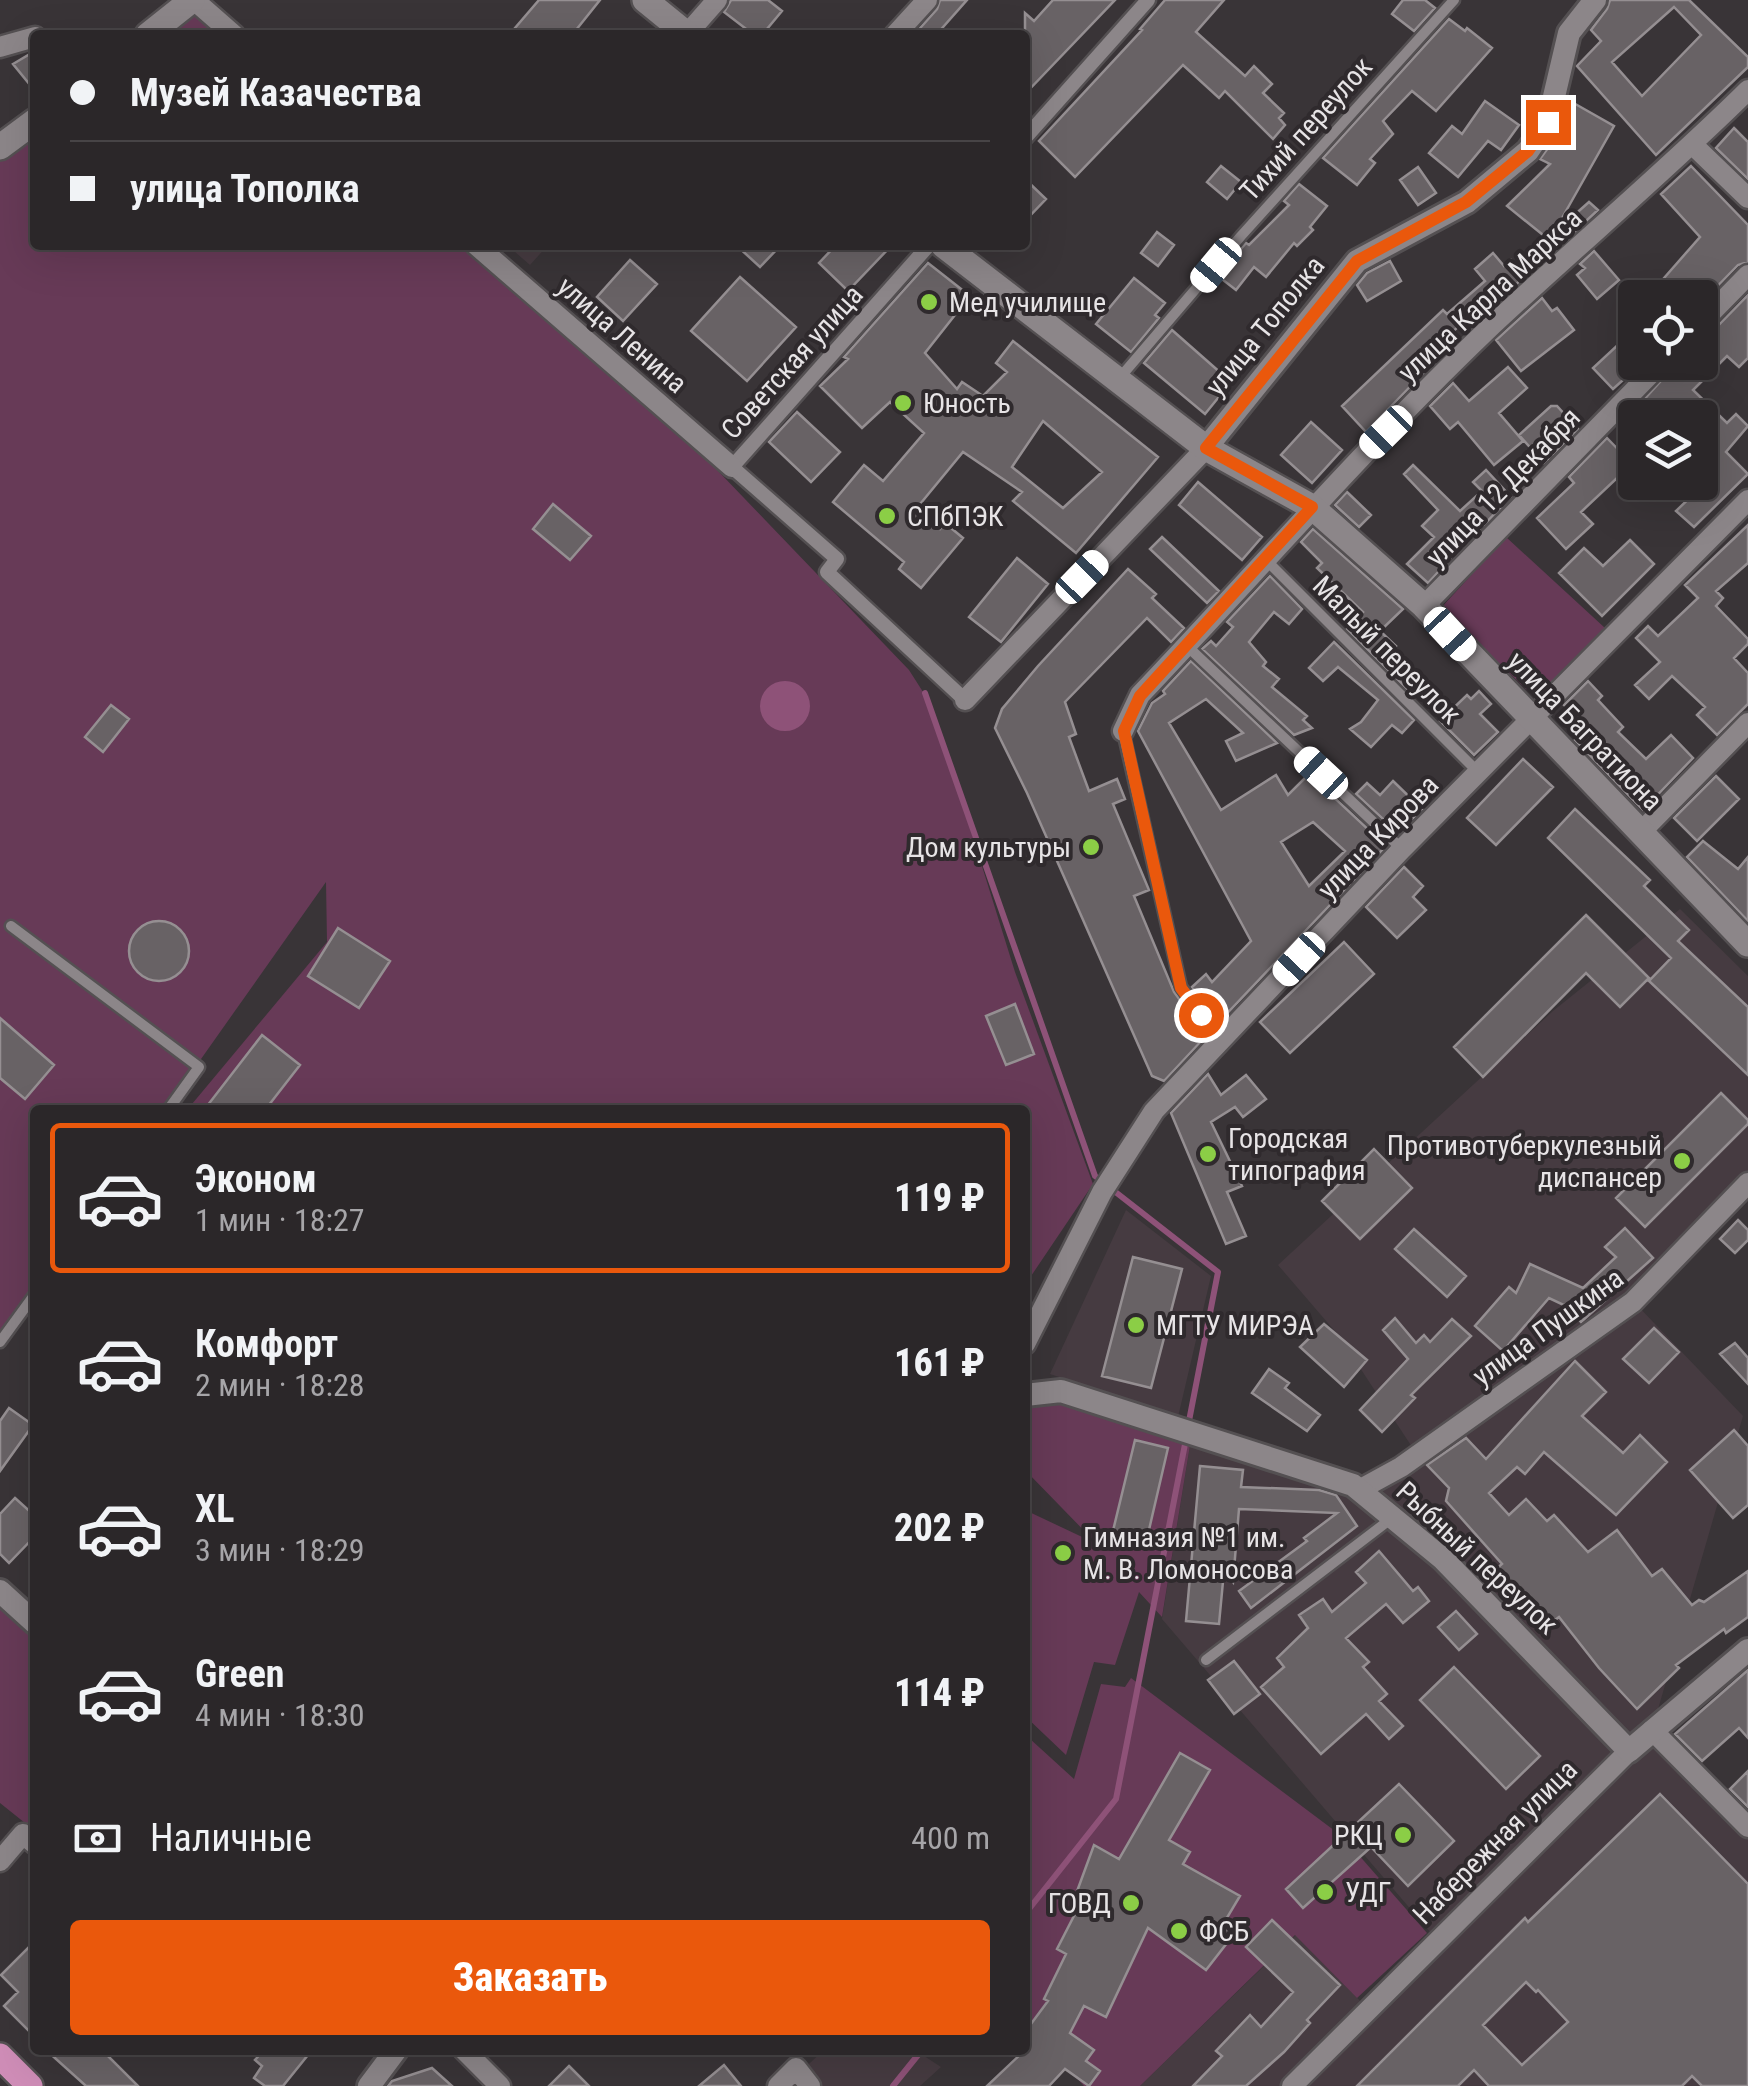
<!DOCTYPE html>
<html lang="ru">
<head>
<meta charset="utf-8">
<style>
	body { margin:0; font-family:"Roboto Condensed",sans-serif; background:#373335; color:#f1f3f6; height:100vh; display:flex; flex-direction:column; font-size:38px; white-space:nowrap }
	* { box-sizing:border-box; margin:0 }
	p { font-size:32px; color:#a6a5a8 }
	.icon { flex:none; width:55px; height:55px; fill:none; stroke:currentColor; stroke-width:2; stroke-linecap:round; stroke-linejoin:round }
	.map { position:relative; flex:1; overflow:hidden }
	.sheet { position:absolute; left:30px; top:1105px; width:1000px; height:950px; display:flex; flex-direction:column; background:#2b2729; border-radius:10px; box-shadow:0 10px 40px #0002,0 0 0 2px #474446 }
	.sheet>* { flex:none }
	.hud { position:absolute; left:30px; top:30px; width:1000px; height:220px; border-radius:10px; box-shadow:0 10px 40px #0002,0 0 0 2px #474446; display:grid; align-content:center; height:220px; padding:0 40px; background:#2b2729 }
	.tools { position:absolute; left:1618px; top:280px; display:grid; gap:20px }
	.tools a { display:grid; place-items:center; width:100px; height:100px; border-radius:10px; background:#2b2729; box-shadow:0 10px 40px #0002,0 0 0 2px #474446; font-size:50px }
	.end { position:absolute; width:45px; height:45px; margin:-22px; border:12px solid #ea580c; background:#fff; box-shadow:0 0 0 5px #fff }
	.from { border-radius:50% }
	.car { position:absolute; width:30px; height:60px; margin:-30px -15px; border-radius:12px; box-shadow:0 0 8px 2px #0007; background:linear-gradient(#fff 24%,#345 0 40%,#fff 0 76%,#345 0 86%,#fff 0) }
	.hud b { display:flex; align-items:center; gap:35px; height:95px; font-size:38px }
	.hud b+b { border-top:2px solid #474446 }
	.hud i { width:25px; height:25px; background:#f1f3f6 }
	ul { padding:18px 0 0; list-style:none }
	li { display:flex; align-items:center; gap:30px; height:150px; margin:0 20px 15px; padding:0 20px; border:5px solid transparent; border-radius:10px }
	li div { flex:1 }
	li b { display:block; font-size:38px }
	li em { font-style:normal; font-weight:800 }
	li.active { border-color:#ea580c }
	li>.icon { width:90px; height:90px; stroke-width:1.5 }
	.pay { display:flex; align-items:center; gap:25px; height:110px; padding:0 40px; font-size:38px }
	.pay p { margin-inline-start:auto }
	.primary-button { display:flex; gap:20px; margin-top:auto; padding:20px 40px }
	.primary-button a { flex:1; height:115px; border-radius:10px; background:#ea580c; color:#fff; font-size:40px; font-weight:800; line-height:115px; text-align:center }
	.map>svg:first-child { display:block }
</style>
</head>
<body>
<div class="map">
<svg width="1748" height="2086" viewBox="0 0 1748 2086">
	<rect width="100%" height="100%" fill="#393437"/>
	<path fill="#463b41" d="M507,245H548L530,265Z
		M1680,909L1748,976V1183L1634,1302L1743,1416L1652,1730L1712,1782L1716,1779L1748,1810V2086H1140L1296,1935L1369,2010L1437,1940L1162,1619L1192,1433L1353,1485L1416,1453L1339,1336L1278,1265L1553,1011Z
		M1126,1210L1211,1276L1178,1417L1050,1374Z
		M824,2050H915L941,2067L920,2086H785Z"/>
	<path fill="#673a57" d="M192,0L232,35H146Z
		M35,118V245H463L697,449L909,670L932,706L1015,972L1093,1184L1025,1285V1110H187L327,942L326,882L165,1110H35V1296L0,1346V144Z
		M1506,537L1605,628L1538,700L1440,609Z
		M1059,1393L1192,1433L1162,1617L1139,1592L1115,1665L1094,1662L1066,1755L1025,1716V1510L1097,1544L1025,1470V1398Z
		M0,1591L35,1623V1831L0,1803Z
		M1131,1678L1343,1837L1427,1933L1357,1998L1295,1935L1140,2086H1084L1025,2022V1740L1029,1738L1074,1779L1101,1684L1125,1687Z"/>
	<path fill="#8e5278" d="M760 706a25 25 0 1 1 50 0a25 25 0 1 1-50 0Z"/>
	<g fill="none" stroke-linecap="round" stroke-linejoin="round">
		<path stroke="#8e5278" stroke-width="6" d="M925,693L1095,1176L1218,1272L1188,1426
			M1025,1914L1116,1799L1186,1439
			M893,2086L922,2050"/>
	</g>
	<path fill="#686265" stroke="#958f92" stroke-width="2.5" fill-rule="evenodd" d="M539,0H600L572,35H509Z
		M731,0H768L782,11L762,35H754L724,12Z
		M940,0H967L936,35H914L937,9Z
		M1053,0H1115L1025,94V13L1034,21Z
		M1165,0H1224L1196,32L1245,76L1254,66L1272,84L1263,93L1284,113L1279,118L1285,125L1273,139L1225,91L1219,98L1183,65L1075,177L1039,141L1142,30L1140,29Z
		M1403,0H1425L1435,8L1414,31L1392,14Z
		M1610,0H1689L1748,57V67L1656,155L1577,66L1601,41L1591,30L1607,9ZM1674,7L1701,35L1642,96L1612,62Z
		M1449,19L1465,31L1467,28L1492,48L1436,111L1412,91L1383,121L1393,134L1370,159L1375,163L1357,185L1323,158Z
		M35,51V91L13,64Z
		M1485,101L1519,125L1501,150L1488,141L1458,177L1429,153L1452,126L1462,134Z
		M1570,101L1614,126L1553,234L1589,202L1598,210L1558,247L1507,206L1550,164L1540,159L1561,130Z
		M1734,128L1748,142V179L1716,148Z
		M1221,166L1241,182L1227,199L1207,182Z
		M1691,166L1748,225V262L1738,265L1700,304V298H1671L1657,286L1700,237L1661,194Z
		M1418,167L1436,193L1418,205L1400,180Z
		M1025,179L1046,199L1025,221Z
		M1299,184L1327,206L1310,227L1313,230L1297,246L1294,243L1266,277L1254,267L1236,290L1218,276L1246,243L1249,245L1289,205L1284,201Z
		M1157,232L1174,245L1158,266L1141,253Z
		M736,245H781L760,267Z
		M836,245H892L848,291L819,263Z
		M1594,251L1619,280L1597,299L1577,275L1585,268L1580,264Z
		M1493,253L1504,266L1511,260L1525,276L1479,319L1474,313L1427,354L1434,362L1366,432L1342,406L1443,310L1447,314L1485,281L1475,269Z
		M630,260L657,284L623,321L597,297Z
		M1390,261L1401,281L1367,301L1357,285L1367,273Z
		M928,263L970,296L925,353L957,389L962,382L983,396L1007,372L996,363L1013,341L1158,457L1076,553L1013,501L1022,492L963,452L916,509L940,529L945,523L963,538L921,588L899,569L904,562L833,502L864,465L883,481L924,433L890,402L862,428L820,386L848,359L844,357ZM1043,421L1102,472L1063,508L1012,467Z
		M740,277L796,327L747,381L691,331Z
		M1134,278L1165,303L1155,315L1159,318L1131,352L1096,324Z
		M1748,295V358L1739,367L1727,356L1693,390L1727,423L1736,414L1748,426L1726,452L1748,474L1694,527L1676,511L1700,488V418H1655L1641,403L1678,362H1700V337L1710,334Z
		M1542,298L1552,311L1557,308L1574,330L1521,371L1496,340Z
		M1172,330L1231,382L1205,414L1144,363Z
		M1621,342L1635,357V362L1641,364L1613,389L1593,368Z
		M1508,367L1527,388L1499,413L1523,441L1494,465L1458,422L1450,429L1430,406L1453,383L1469,401Z
		M1551,406H1557L1578,429L1544,463L1519,435Z
		M797,412L840,452L811,482L769,442Z
		M1311,422L1342,450L1312,483L1281,455Z
		M1607,438L1635,467V495L1617,478L1581,512L1593,524L1566,549L1537,518L1574,483L1569,477Z
		M1413,465L1460,511L1482,491L1473,482L1486,470L1511,497L1473,536L1469,531L1446,556L1450,559L1428,583L1407,564L1434,537L1422,526L1438,510L1404,474Z
		M1198,482L1262,537L1242,560L1179,505Z
		M1347,492L1371,515L1359,527L1335,505Z
		M553,504L591,536L570,560L533,529Z
		M1748,525V563L1716,591L1723,598L1716,606L1748,639V644L1734,658L1748,673V704L1717,735L1697,715L1705,707L1672,676L1649,699L1635,685L1660,662L1636,638L1648,626L1658,636L1698,598L1685,585Z
		M1313,529L1403,609L1380,631L1396,646L1389,654L1421,682L1411,693L1347,629L1363,612L1317,568L1322,563L1301,542Z
		M1162,537L1219,591L1207,603L1150,549Z
		M1630,540L1654,564L1602,616L1559,573L1584,548L1603,566Z
		M1017,558L1048,584L1001,642L969,617Z
		M1128,569L1156,594L1152,598L1184,628L1171,642L1147,618L1065,702L1076,734L1069,737L1089,791L1117,779L1125,799L1113,804L1149,890L1134,896L1174,992L1206,1036L1164,1081L1152,1076L1027,793L995,728L1002,709L1038,666Z
		M1270,576L1302,609L1289,624L1274,612L1249,642L1266,662L1263,666L1279,679L1272,687L1307,716L1303,720L1312,728L1294,735L1202,649L1211,641L1216,646L1233,627L1227,622Z
		M1334,642L1414,720L1402,733L1392,725L1371,747L1350,729L1361,722L1378,700L1338,667L1323,681L1309,668Z
		M1191,661L1277,743L1236,761L1226,741L1243,733L1206,699L1169,723L1221,810L1276,775L1288,795L1309,774L1386,846L1218,1023L1192,987L1206,974L1212,982L1251,941L1138,731L1152,703L1165,694L1163,691ZM1313,822L1345,851L1309,886L1281,842Z
		M1588,681L1602,696L1598,700L1623,727L1618,732L1646,759L1671,735L1693,758L1643,810L1575,740L1588,728L1564,705Z
		M1479,691L1491,704L1480,714L1498,732L1474,755L1440,721L1467,695L1471,699Z
		M111,705L129,719L103,752L85,737Z
		M1523,759L1553,787L1496,845L1467,818Z
		M1716,776L1739,799L1697,841L1674,818Z
		M1393,781L1422,809L1398,833L1356,794L1367,783L1380,795Z
		M1575,809L1650,880L1644,886L1689,930L1678,941L1748,1007V1075L1649,981L1671,958L1548,838Z
		M1703,841L1738,869L1748,857V921L1687,857Z
		M1404,867L1423,886L1413,897L1426,910L1397,938L1366,907Z
		M1586,915L1649,978L1620,1007L1586,973L1483,1077L1454,1047Z
		M129 951a30 30 0 1 1 60 0a30 30 0 1 1-60 0Z
		M338,928L390,961L359,1008L308,976Z
		M1344,942L1374,974L1290,1053L1260,1022Z
		M1015,1004L1034,1054L1006,1065L986,1016Z
		M0,1018L54,1065L25,1099L0,1078Z
		M262,1035L300,1065L265,1110H204Z
		M1208,1074L1221,1095L1246,1075L1266,1099L1243,1117L1235,1107L1211,1122L1242,1186L1227,1192L1246,1236L1226,1244L1171,1113Z
		M1721,1093L1748,1120V1124L1645,1227L1616,1198Z
		M1374,1149L1412,1188L1360,1239L1322,1201Z
		M1738,1220L1748,1230V1240L1735,1253L1720,1239Z
		M1625,1228L1653,1258L1581,1322L1566,1306L1549,1298L1503,1351L1475,1326L1509,1287L1516,1293L1530,1264L1583,1288L1616,1257L1605,1247Z
		M1414,1229L1466,1276L1447,1297L1395,1249Z
		M1133,1257L1182,1269L1151,1388L1102,1376Z
		M1395,1318L1416,1343L1424,1335L1430,1342L1452,1319L1471,1336L1411,1395L1415,1398L1382,1432L1360,1410L1408,1359L1383,1330Z
		M1324,1324L1367,1360L1344,1387L1300,1347Z
		M1654,1328L1679,1352L1649,1383L1623,1359Z
		M1735,1343L1748,1358V1384L1720,1354Z
		M1575,1361L1606,1392L1582,1416L1623,1453L1640,1435L1667,1462L1616,1515L1544,1452L1525,1474L1517,1467L1489,1493L1509,1515L1526,1499L1547,1521L1554,1515L1588,1552L1617,1530L1652,1576L1662,1569L1692,1605L1699,1600L1704,1602L1748,1571V1617L1726,1633L1724,1629L1676,1665L1679,1668L1637,1709L1599,1668L1559,1617L1546,1627L1519,1592L1495,1570L1502,1564L1446,1501L1449,1488L1427,1465L1466,1438L1486,1459Z
		M1269,1369L1289,1383L1285,1388L1320,1415L1307,1431L1252,1393Z
		M9,1408L33,1425L0,1471V1421Z
		M1734,1430L1748,1446V1505L1733,1518L1690,1470Z
		M1135,1440L1168,1448L1145,1547L1111,1539Z
		M1200,1466L1243,1470L1241,1487L1319,1490L1336,1495L1357,1526L1251,1608L1239,1591L1307,1541L1304,1538L1337,1513L1239,1509L1233,1582L1224,1571L1219,1624L1186,1621Z
		M15,1498L35,1516V1536L9,1563L0,1554V1514Z
		M1379,1551L1413,1591L1418,1587L1429,1601L1403,1623L1386,1604L1346,1638L1369,1662L1363,1667L1387,1694L1379,1701L1403,1726L1389,1739L1366,1714L1321,1754L1261,1687L1284,1667L1277,1658L1308,1628L1299,1615L1323,1599L1332,1612L1366,1583L1356,1572Z
		M1456,1611L1477,1634L1459,1650L1438,1627Z
		M1234,1661L1260,1694L1234,1714L1208,1680Z
		M1454,1667L1540,1756L1506,1789L1420,1700Z
		M1748,1670V1738L1739,1728L1702,1761L1675,1734Z
		M1180,1753L1210,1770L1169,1840L1190,1852L1183,1864L1240,1896L1222,1926L1234,1934L1206,1970L1148,1928L1106,2017L1084,2006L1070,2033L1094,2050L1086,2061L1100,2071L1089,2086L1065,2069L1049,2086H987L1025,2050V2032L1048,2001L1044,1999L1066,1954L1057,1949L1078,1908L1072,1905L1094,1845L1119,1859Z
		M1748,1771V1807L1730,1789Z
		M1399,1784L1454,1841L1408,1886L1371,1847L1303,1908L1286,1889Z
		M1660,1794L1748,1884V2086H1702L1692,2076L1682,2086H1489L1474,2070L1458,2086H1357L1525,1918L1528,1922ZM1526,1982L1536,1992L1538,1990L1568,2022L1522,2065L1483,2025Z
		M1272,1920L1340,1985L1307,2020L1310,2023L1284,2052L1246,2086H1193L1222,2056L1216,2051L1250,2015L1261,2027L1293,1992L1246,1947Z
		M35,1941V2037L4,2006L18,1992L1,1975Z
		M46,2050H102L138,2086H86Z
		M264,2050H312L283,2086H265L254,2078L262,2066L255,2060Z
		M724,2065L741,2086H699Z
		M569,2066L589,2086H549Z
		M432,2068L452,2086H388L392,2081Z"/>
	<g fill="none" stroke-linecap="round" stroke-linejoin="round">
		<defs>
			<path id="service" d="M1117,381L1241,236L1454,0
				M1264,558L1478,772
				M1187,646L1402,849
				M1123,731L1181,987L1221,1041
				M11,926L199,1067L168,1110
				M0,1342L35,1294
				M1206,1660L1392,1518"/>
			<path id="pedestrian" d="M1025,138L1148,0
				M929,245L732,467L837,559L827,572L965,700"/>
			<path id="minor" d="M194,0L234,35
				M687,34L717,0
				M895,35L927,0
				M0,47L35,37
				M1693,145L1748,198
				M476,245L732,467
				M1700,324L1748,275
				M1424,606L1662,362
				M965,700L1206,448
				M1123,731L1140,695C1255,574 1364,448 1485,332C1572,250 1663,174 1748,90
				M1641,832L1748,723
				M1025,1344L1102,1192L1154,1111L1402,849L1748,500
				M1359,1490L1401,1467L1633,1302L1748,1183
				M1652,1730L1748,1827
				M0,1861L23,1834L35,1844
				M464,2050L500,2086
				M778,2086L796,2068L810,2086
				M1292,2086L1629,1751"/>
			<path id="tertiary" d="M1206,448L1357,261L1467,202L1528,151L1548,122L1569,33L1595,0
				M1025,1395L1061,1391L1353,1485L1443,1559L1629,1751L1748,1650
				M0,1591L35,1623
				M369,2086L396,2050"/>
			<path id="secondary" d="M645,0L688,35
				M148,35L192,0
				M0,147L35,121
				M943,245L1206,448L1312,507L1424,606L1748,944"/>
			<path id="primary" d="M0,2056L30,2086"/>
		</defs>
		<use href="#service" stroke="#545052" stroke-width="15"/>
		<use href="#pedestrian" stroke="#545052" stroke-width="19"/>
		<use href="#minor" stroke="#545052" stroke-width="25"/>
		<use href="#tertiary" stroke="#545052" stroke-width="28"/>
		<use href="#secondary" stroke="#545052" stroke-width="30"/>
		<use href="#primary" stroke="#545052" stroke-width="30"/>
		<use href="#service" stroke="#8c8689" stroke-width="10"/>
		<use href="#pedestrian" stroke="#8c8689" stroke-width="14"/>
		<use href="#minor" stroke="#8c8689" stroke-width="20"/>
		<use href="#tertiary" stroke="#8c8689" stroke-width="22"/>
		<use href="#secondary" stroke="#8c8689" stroke-width="25"/>
		<use href="#primary" stroke="#cf8db7" stroke-width="25"/>
	</g>
	<g fill="none" stroke-linecap="round" stroke-linejoin="round">
		<path stroke="#ea580c" stroke-width="12" d="M1201,1015L1181,988L1124,731L1140,696L1312,507L1206,448L1357,261L1466,202L1528,151L1548,122"/>
	</g>
	<g fill="#8bce46" stroke="#2f2a2d" stroke-width="4">
		<circle cx="929" cy="302" r="10"/>
		<circle cx="903" cy="403" r="10"/>
		<circle cx="887" cy="516" r="10"/>
		<circle cx="1091" cy="847" r="10"/>
		<circle cx="1208" cy="1154" r="10"/>
		<circle cx="1682" cy="1161" r="10"/>
		<circle cx="1136" cy="1325" r="10"/>
		<circle cx="1063" cy="1553" r="10"/>
		<circle cx="1403" cy="1835" r="10"/>
		<circle cx="1325" cy="1892" r="10"/>
		<circle cx="1131" cy="1903" r="10"/>
		<circle cx="1179" cy="1931" r="10"/>
	</g>
	<g text-anchor="middle" dominant-baseline="central" stroke-width="8" stroke-linejoin="round" paint-order="stroke">
		<g font-size="28" fill="#e7e4e6" stroke="#2f2a2d">
			<text transform="translate(1306 129) rotate(-48)">Тихий переулок</text>
			<text transform="translate(1490 295) rotate(-43)">улица Карла Маркса</text>
			<text transform="translate(1265 326) rotate(-51)">улица Тополка</text>
			<text transform="translate(622 335) rotate(41)">улица Ленина</text>
			<text transform="translate(792 362) rotate(-48)">Советская улица</text>
			<text transform="translate(1503 487) rotate(-46)">улица 12 Декабря</text>
			<text transform="translate(1387 650) rotate(45)">Малый переулок</text>
			<text transform="translate(1585 731) rotate(46)">улица Багратиона</text>
			<text transform="translate(1378 837) rotate(-46)">улица Кирова</text>
			<text transform="translate(1548 1327) rotate(-36)">улица Пушкина</text>
			<text transform="translate(1477 1558) rotate(43)">Рыбный переулок</text>
			<text transform="translate(1495 1842) rotate(-45)">Набережная улица</text>
		</g>
		<g font-size="28" fill="#e7e4e6" stroke="#2f2a2d" text-anchor="start">
			<text x="949" y="302">Мед училище</text>
			<text x="923" y="403">Юность</text>
			<text x="907" y="516">СПбПЭК</text>
			<text x="1071" y="847" text-anchor="end">Дом культуры</text>
			<text x="1228" y="1138">Городская<tspan x="1228" dy="32">типография</tspan></text>
			<text x="1662" y="1145" text-anchor="end">Противотуберкулезный<tspan x="1662" dy="32">диспансер</tspan></text>
			<text x="1156" y="1325">МГТУ МИРЭА</text>
			<text x="1083" y="1537">Гимназия №1 им.<tspan x="1083" dy="32">М. В. Ломоносова</tspan></text>
			<text x="1383" y="1835" text-anchor="end">РКЦ</text>
			<text x="1345" y="1892">УДГ</text>
			<text x="1111" y="1903" text-anchor="end">ГОВД</text>
			<text x="1199" y="1931">ФСБ</text>
		</g>
	</g>
</svg>
<div class="tools">
<a><svg class="icon" aria-label="locate" viewBox="0 0 24 24"><circle cx="12" cy="12" r="6"/><path d="M12 2v4M12 18v4M2 12h4M18 12h4"/></svg></a>
<a><svg class="icon" aria-label="layers" viewBox="0 0 24 24"><path d="M12 4l9 5-9 5-9-5zM3 14l9 5 9-5"/></svg></a>
</div>
<i class="end from" style="left:1201px;top:1015px"></i>
<i class="end" style="left:1548px;top:122px"></i>
<i class="car" style="left:1216px;top:265px;rotate:220deg"></i>
<i class="car" style="left:1386px;top:432px;rotate:225deg"></i>
<i class="car" style="left:1082px;top:577px;rotate:44deg"></i>
<i class="car" style="left:1450px;top:634px;rotate:137deg"></i>
<i class="car" style="left:1321px;top:773px;rotate:313deg"></i>
<i class="car" style="left:1299px;top:959px;rotate:223deg"></i>
<div class="hud">
<b><i class="from"></i>Музей Казачества</b>
<b><i></i>улица Тополка</b>
</div>
<section class="sheet">
<ul>
<li class="active"><svg class="icon" aria-label="car" viewBox="0 0 24 24"><path d="M5 17H2v-5l4-1 3-4h7l3 4 3 1v5h-3M9 17h6M6 11h13"/><circle cx="7" cy="17" r="2"/><circle cx="17" cy="17" r="2"/></svg><div><b>Эконом</b><p>1 мин · 18:27</p></div><em>119 ₽</em></li>
<li><svg class="icon" aria-label="car" viewBox="0 0 24 24"><path d="M5 17H2v-5l4-1 3-4h7l3 4 3 1v5h-3M9 17h6M6 11h13"/><circle cx="7" cy="17" r="2"/><circle cx="17" cy="17" r="2"/></svg><div><b>Комфорт</b><p>2 мин · 18:28</p></div><em>161 ₽</em></li>
<li><svg class="icon" aria-label="car" viewBox="0 0 24 24"><path d="M5 17H2v-5l4-1 3-4h7l3 4 3 1v5h-3M9 17h6M6 11h13"/><circle cx="7" cy="17" r="2"/><circle cx="17" cy="17" r="2"/></svg><div><b>XL</b><p>3 мин · 18:29</p></div><em>202 ₽</em></li>
<li><svg class="icon" aria-label="car" viewBox="0 0 24 24"><path d="M5 17H2v-5l4-1 3-4h7l3 4 3 1v5h-3M9 17h6M6 11h13"/><circle cx="7" cy="17" r="2"/><circle cx="17" cy="17" r="2"/></svg><div><b>Green</b><p>4 мин · 18:30</p></div><em>114 ₽</em></li>
</ul>
<div class="pay"><svg class="icon" aria-label="cash" viewBox="0 0 24 24"><path d="M3 7h18v10H3z"/><circle cx="12" cy="12" r="2"/></svg>Наличные<p>400 m</p></div>
<div class="primary-button"><a>Заказать</a></div>
</section>
</div>
</body>
</html>
